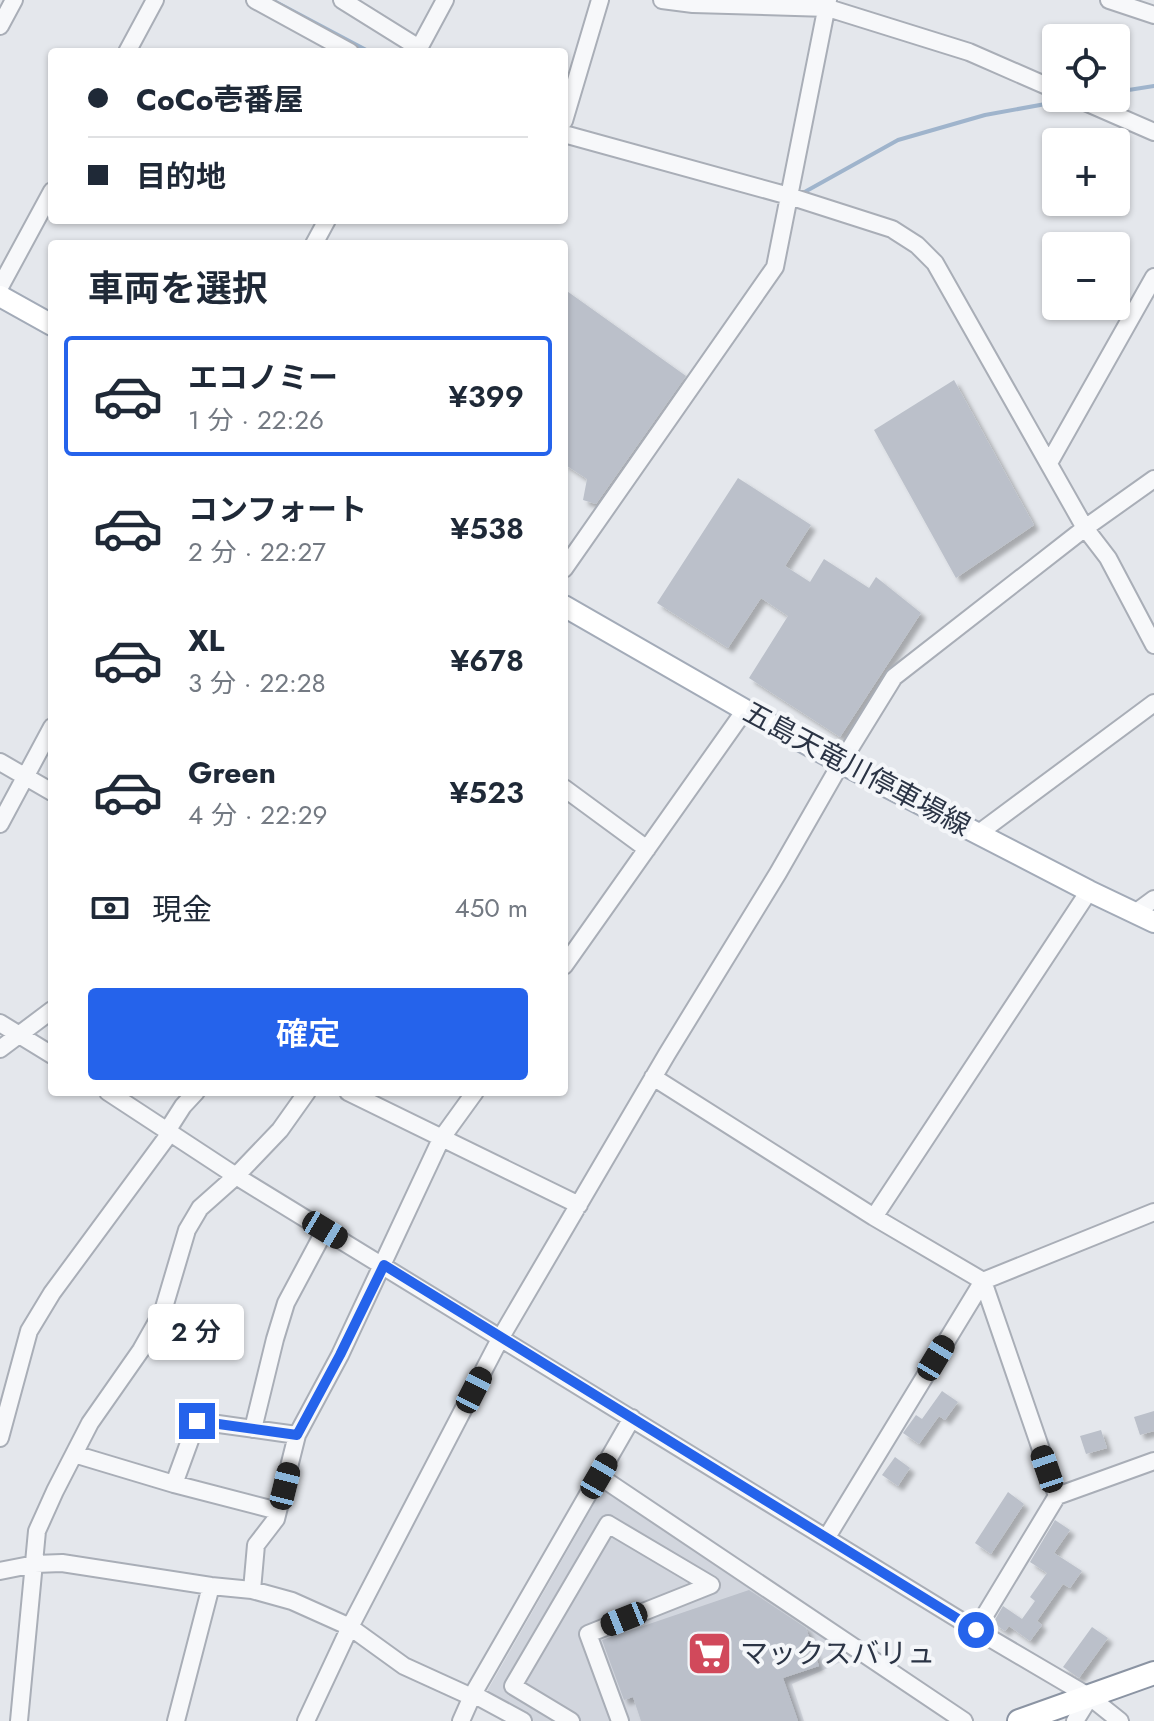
<!DOCTYPE html>
<html lang="ja">
<head>
<meta charset="utf-8">
<style>
	body { margin:0; font-family:Jost,"Noto Sans JP",sans-serif; background:#f2f2f3; color:#1f2937; height:100vh; display:flex; flex-direction:column; font-size:30px; white-space:nowrap }
	* { box-sizing:border-box; margin:0 }
	p { font-size:26px; color:#747a83 }
	.icon { flex:none; width:44px; height:44px; fill:none; stroke:currentColor; stroke-width:2; stroke-linecap:round; stroke-linejoin:round }
	.map { position:relative; flex:1; overflow:hidden }
	.side { position:absolute; left:48px; top:240px; width:520px; height:856px; display:flex; flex-direction:column; background:#fff; border-radius:8px; box-shadow:0 2px 6px #0004 }
	.side>* { flex:none }
	.hud { position:absolute; left:48px; top:48px; width:520px; height:176px; border-radius:8px; box-shadow:0 2px 6px #0004; display:grid; align-content:center; height:176px; padding:0 40px; background:#fff }
	.controls { position:absolute; left:1042px; top:24px; display:grid; gap:16px }
	.controls a { display:grid; place-items:center; width:88px; height:88px; border-radius:8px; background:#fff; box-shadow:0 2px 6px #0004; font-size:40px }
	.end { position:absolute; width:36px; height:36px; margin:-18px; border:10px solid #2563eb; background:#fff; box-shadow:0 0 0 4px #fff }
	.from { border-radius:50% }
	.bubble { position:absolute; height:56px; border-radius:8px; background:#fff; box-shadow:0 2px 6px #0004; font-size:26px; font-weight:600; line-height:56px; text-align:center }
	.car { position:absolute; width:24px; height:48px; margin:-24px -12px; border-radius:10px; box-shadow:0 0 6px 2px #0007; background:linear-gradient(#222 24%,#8ab4d8 0 40%,#222 0 76%,#8ab4d8 0 86%,#222 0) }
	.hud b { display:flex; align-items:center; gap:28px; height:76px; font-size:30px }
	.hud b+b { border-top:2px solid #e0e1e3 }
	.hud i { width:20px; height:20px; background:#1f2937 }
	ul { padding:0; list-style:none }
	li { display:flex; align-items:center; gap:24px; height:120px; margin:0 16px 12px; padding:0 24px; border:4px solid transparent; border-radius:8px }
	li div { flex:1 }
	li b { display:block; font-size:30px }
	li em { font-style:normal; font-weight:600 }
	li.current { border-color:#2563eb }
	li>.icon { width:72px; height:72px; stroke-width:1.5 }
	h2 { padding:0 40px; font-size:36px; line-height:96px }
	.pay { display:flex; align-items:center; gap:20px; height:88px; padding:0 40px; font-size:30px }
	.pay p { margin-inline-start:auto }
	.action { display:flex; gap:16px; margin-top:auto; padding:16px 40px }
	.action a { flex:1; height:92px; border-radius:8px; background:#2563eb; color:#fff; font-size:32px; font-weight:600; line-height:92px; text-align:center }
	.map>svg:first-child { display:block }
</style>
</head>
<body>
<div class="map">
<svg width="1154" height="1721" viewBox="0 0 1154 1721">
	<defs>
		<filter id="shadow"><feDropShadow dx="5" dy="5" stdDeviation="2" flood-color="#0004"/></filter>
	</defs>
	<rect width="100%" height="100%" fill="#e4e7ec"/>
	<path fill="#d2d6de" d="M602,1490L756,1585L806,1620L850,1658L792,1684L804,1721H534L486,1693Z"/>
	<g fill="none" stroke-linecap="round" stroke-linejoin="round">
		<path stroke="#9fb4cc" stroke-width="4" d="M272,0L370,52
			M1116,92L1154,86
			M801,194L898,140L985,115L1073,99"/>
	</g>
	<path fill="#bbc0ca" filter="url(#shadow)" d="M564,289L686,376L596,504L583,500L587,479L564,464Z
		M954,380L1034,525L956,578L874,430Z
		M738,478L811,525L785,566L810,582L824,559L869,588L876,577L921,613L840,737L749,678L788,616L761,598L728,648L657,603Z
		M942,1391L958,1402L945,1420L939,1416L919,1444L903,1433L916,1415L922,1419Z
		M1154,1411V1431L1140,1435L1134,1417Z
		M1101,1430L1107,1448L1086,1454L1080,1436Z
		M895,1457L910,1468L898,1486L882,1475Z
		M1008,1492L1024,1504L991,1554L975,1543Z
		M1055,1520L1070,1530L1054,1553L1082,1571L1070,1588L1063,1584L1037,1621L1042,1625L1030,1641L1009,1626L1005,1631L993,1623L1003,1606L1022,1619L1035,1601L1030,1597L1047,1573L1030,1562Z
		M749,1590L806,1628L819,1666L783,1678L798,1721H641L633,1697L624,1700L602,1640Z
		M1092,1627L1108,1638L1079,1678L1063,1667Z"/>
	<g fill="none" stroke-linecap="round" stroke-linejoin="round">
		<defs>
			<path id="minor" d="M255,0L350,52
				M342,0L419,48
				M662,0L693,4L828,8L969,52L1056,90
				M1109,0L1154,15
				M0,26L14,0
				M127,52L155,0
				M417,52L445,0
				M1076,98L1154,132
				M564,121L600,0
				M564,134L789,196L892,229L917,245L935,263L1085,528L1108,558L1154,645
				M314,244L327,220
				M0,287L52,191
				M1049,463L1154,277
				M564,569L775,267L828,0
				M0,762L52,792
				M564,788L647,849
				M0,824L52,727
				M979,833L1154,703
				M1135,913L1154,899
				M564,966L745,710
				M0,1023L52,1055
				M0,1049L52,1010
				M653,1077L874,1217L983,1281L1057,1496
				M108,1092L236,1176L976,1630L1090,1697L1120,1721
				M348,1092L579,1205
				M167,1131L183,1106L196,1092
				M874,1217L1089,891
				M253,1429L275,1339L286,1303L325,1230
				M0,1438L29,1331L52,1293L170,1133
				M74,1454L174,1484L278,1511
				M599,1476L964,1721
				M174,1484L197,1421L297,1435
				M827,1537L983,1281L1154,1212
				M0,1571L35,1564L62,1563L211,1586L252,1590L292,1601L350,1627L404,1666L472,1697
				M252,1590L256,1545L276,1519L297,1435L340,1355L441,1139L475,1092
				M976,1630L1057,1496L1154,1461
				M473,1694L523,1721
				M19,1721L37,1531L55,1491L90,1423L141,1350L163,1311L187,1230L200,1208L236,1176L280,1130L307,1092
				M176,1721L211,1586
				M306,1721L350,1627L501,1337L667,1054L778,873L841,763L894,677L1085,528L1154,479
				M461,1721L473,1694L632,1418
				M571,1721L513,1686L608,1524L711,1585L588,1634L620,1721
				M1075,1721L1090,1697"/>
			<path id="major" d="M0,296L52,325
				M564,606L745,710L841,763L1089,891L1154,922"/>
			<path id="highway" d="M1019,1721L1154,1673"/>
		</defs>
		<use href="#minor" stroke="#a9aeb7" stroke-width="20"/>
		<use href="#major" stroke="#a3abb8" stroke-width="24"/>
		<use href="#highway" stroke="#8b94a3" stroke-width="26"/>
		<use href="#minor" stroke="#f7f8fa" stroke-width="16"/>
		<use href="#major" stroke="#fff" stroke-width="20"/>
		<use href="#highway" stroke="#fff" stroke-width="22"/>
	</g>
	<g fill="none" stroke-linecap="round" stroke-linejoin="round">
		<path stroke="#2563eb" stroke-width="10" d="M197,1421L297,1435L340,1355L384,1265L976,1630"/>
	</g>
	<defs>
		<symbol id="supermarket-square" viewBox="-11 -11 22 22"><rect x="-9" y="-9" width="18" height="18" rx="4" fill="#d1495b" stroke="#f4f6f9"/><path d="M-6-5.5h2.5l.6 2H6L4.5 2H-2.5L-4.4-4H-6ZM-1.5 3.2a1.3 1.3 0 1 0 .1 0ZM3 3.2a1.3 1.3 0 1 0 .1 0Z" fill="#fff"/></symbol>
	</defs>
	<g fill-rule="evenodd">
		<use href="#supermarket-square" x="684" y="1628" width="51" height="51"/>
	</g>
	<g text-anchor="middle" dominant-baseline="central" stroke-width="8" stroke-linejoin="round" paint-order="stroke">
		<g font-size="28" fill="#2b3445" stroke="#f4f6f9">
			<text transform="translate(857 769) rotate(28)">五島天竜川停車場線</text>
		</g>
		<g font-size="28" fill="#2b3445" stroke="#f4f6f9" text-anchor="start">
			<text x="740" y="1653">マックスバリュ</text>
		</g>
	</g>
</svg>
<div class="controls">
<a><svg class="icon" aria-label="locate" viewBox="0 0 24 24"><circle cx="12" cy="12" r="6"/><path d="M12 2v4M12 18v4M2 12h4M18 12h4"/></svg></a>
<a>+</a>
<a>−</a>
</div>
<i class="end from" style="left:976px;top:1630px"></i>
<i class="end" style="left:197px;top:1421px"></i>
<div class="bubble" style="left:148px;top:1304px;width:96px">2 分</div>
<i class="car" style="left:325px;top:1230px;rotate:121deg"></i>
<i class="car" style="left:936px;top:1358px;rotate:31deg"></i>
<i class="car" style="left:474px;top:1390px;rotate:27deg"></i>
<i class="car" style="left:1047px;top:1469px;rotate:341deg"></i>
<i class="car" style="left:599px;top:1476px;rotate:30deg"></i>
<i class="car" style="left:285px;top:1486px;rotate:14deg"></i>
<i class="car" style="left:624px;top:1619px;rotate:248deg"></i>
<div class="hud">
<b><i class="from"></i>CoCo壱番屋</b>
<b><i></i>目的地</b>
</div>
<section class="side">
<h2>車両を選択</h2>
<ul>
<li class="current"><svg class="icon" aria-label="car" viewBox="0 0 24 24"><path d="M5 17H2v-5l4-1 3-4h7l3 4 3 1v5h-3M9 17h6M6 11h13"/><circle cx="7" cy="17" r="2"/><circle cx="17" cy="17" r="2"/></svg><div><b>エコノミー</b><p>1 分 · 22:26</p></div><em>¥399</em></li>
<li><svg class="icon" aria-label="car" viewBox="0 0 24 24"><path d="M5 17H2v-5l4-1 3-4h7l3 4 3 1v5h-3M9 17h6M6 11h13"/><circle cx="7" cy="17" r="2"/><circle cx="17" cy="17" r="2"/></svg><div><b>コンフォート</b><p>2 分 · 22:27</p></div><em>¥538</em></li>
<li><svg class="icon" aria-label="car" viewBox="0 0 24 24"><path d="M5 17H2v-5l4-1 3-4h7l3 4 3 1v5h-3M9 17h6M6 11h13"/><circle cx="7" cy="17" r="2"/><circle cx="17" cy="17" r="2"/></svg><div><b>XL</b><p>3 分 · 22:28</p></div><em>¥678</em></li>
<li><svg class="icon" aria-label="car" viewBox="0 0 24 24"><path d="M5 17H2v-5l4-1 3-4h7l3 4 3 1v5h-3M9 17h6M6 11h13"/><circle cx="7" cy="17" r="2"/><circle cx="17" cy="17" r="2"/></svg><div><b>Green</b><p>4 分 · 22:29</p></div><em>¥523</em></li>
</ul>
<div class="pay"><svg class="icon" aria-label="cash" viewBox="0 0 24 24"><path d="M3 7h18v10H3z"/><circle cx="12" cy="12" r="2"/></svg>現金<p>450 m</p></div>
<div class="action"><a>確定</a></div>
</section>
</div>
</body>
</html>
